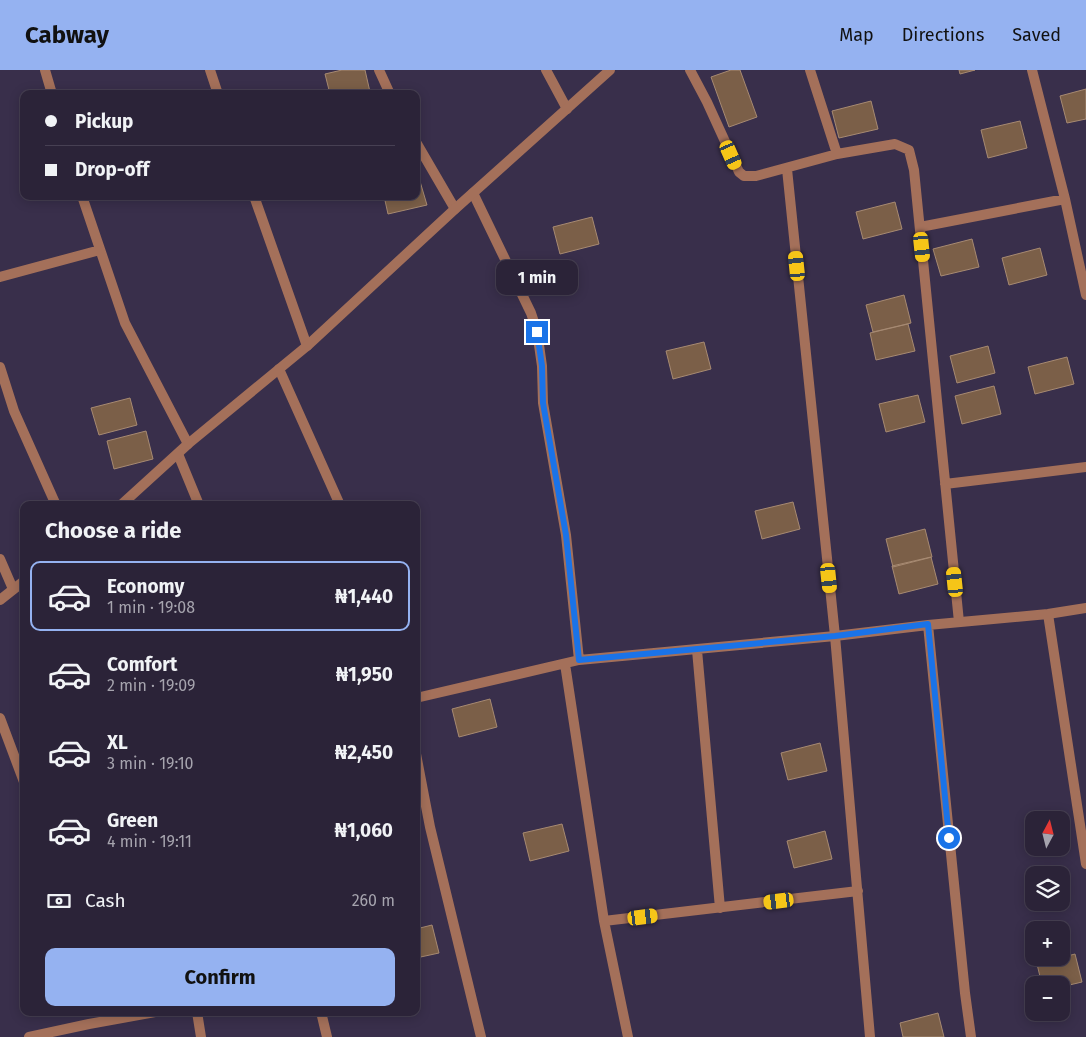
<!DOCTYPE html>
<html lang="en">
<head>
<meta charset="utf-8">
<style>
	body { margin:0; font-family:"Fira Sans",sans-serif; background:#372f43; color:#f1f3f6; height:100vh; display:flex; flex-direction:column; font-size:19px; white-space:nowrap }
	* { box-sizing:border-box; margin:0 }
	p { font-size:16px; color:#a6a4ae }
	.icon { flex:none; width:28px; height:28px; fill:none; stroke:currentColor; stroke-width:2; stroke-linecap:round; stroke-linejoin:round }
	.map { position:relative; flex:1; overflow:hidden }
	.side { position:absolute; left:20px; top:431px; width:400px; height:515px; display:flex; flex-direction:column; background:#2b2338; border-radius:10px; box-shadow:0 2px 12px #0003,0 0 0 1px #474053 }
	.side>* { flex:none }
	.banner { position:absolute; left:20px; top:20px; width:400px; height:110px; border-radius:10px; box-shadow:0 2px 12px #0003,0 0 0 1px #474053; display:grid; align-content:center; height:110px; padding:0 25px; background:#2b2338 }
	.needle { width:32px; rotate:7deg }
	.controls { position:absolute; left:1025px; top:741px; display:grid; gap:10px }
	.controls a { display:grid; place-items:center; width:45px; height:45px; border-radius:10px; background:#2b2338; box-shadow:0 2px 12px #0003,0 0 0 1px #474053; font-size:25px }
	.end { position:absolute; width:22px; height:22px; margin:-11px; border:6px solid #1a73e8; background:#fff; box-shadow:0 0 0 2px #fff }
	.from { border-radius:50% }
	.bubble { position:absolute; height:35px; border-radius:10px; background:#2b2338; box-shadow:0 2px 12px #0003,0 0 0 1px #474053; font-size:16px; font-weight:700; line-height:35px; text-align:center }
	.car { position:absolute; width:15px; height:30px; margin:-15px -8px; border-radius:6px; box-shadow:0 0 4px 1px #0007; background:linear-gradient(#f5c518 24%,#345 0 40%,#f5c518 0 76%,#345 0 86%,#f5c518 0) }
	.banner b { display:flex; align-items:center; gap:18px; height:48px; font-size:19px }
	.banner b+b { border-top:1px solid #474053 }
	.banner i { width:12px; height:12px; background:#f1f3f6 }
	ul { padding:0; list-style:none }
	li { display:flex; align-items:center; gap:15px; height:70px; margin:0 10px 8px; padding:0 15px; border:2px solid transparent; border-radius:10px }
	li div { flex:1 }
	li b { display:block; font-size:19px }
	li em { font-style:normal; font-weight:700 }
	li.current { border-color:#95b2f1 }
	li>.icon { width:45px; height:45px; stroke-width:1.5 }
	h2 { padding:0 25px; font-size:22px; line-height:60px }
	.pay { display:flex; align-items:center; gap:12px; height:55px; padding:0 25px; font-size:19px }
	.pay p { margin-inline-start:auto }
	.button { display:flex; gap:10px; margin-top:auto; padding:10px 25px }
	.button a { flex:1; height:58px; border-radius:10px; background:#95b2f1; color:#111; font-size:20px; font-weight:700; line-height:58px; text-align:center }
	header { display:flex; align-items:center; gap:30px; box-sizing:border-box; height:70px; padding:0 25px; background:#95b2f1; color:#111 }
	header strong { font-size:24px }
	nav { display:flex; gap:28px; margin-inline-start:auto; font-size:18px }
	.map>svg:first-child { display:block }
</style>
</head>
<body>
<header>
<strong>Cabway</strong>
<nav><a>Map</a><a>Directions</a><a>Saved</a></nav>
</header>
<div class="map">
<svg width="1086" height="967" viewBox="0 0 1086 967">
	<rect width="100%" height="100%" fill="#392f4b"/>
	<path fill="#7b5f48" stroke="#a78a72" d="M342,0H365L370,22L363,24H330L325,4Z
		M731,0H740L757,47L729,57L711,7Z
		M959,0H975L960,4Z
		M1086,19V49L1067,53L1060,26Z
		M871,31L878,59L839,68L832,41Z
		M1020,51L1027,78L988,88L981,60Z
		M416,108H419L427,135L388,144L384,126H416Z
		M895,132L902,159L863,169L856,142Z
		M592,147L599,174L560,184L553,157Z
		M972,169L979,197L941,206L933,179Z
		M1040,178L1047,205L1009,215L1002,188Z
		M904,225L911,253L873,262L866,235Z
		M908,254L915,281L876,290L870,263Z
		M704,272L711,299L673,309L666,281Z
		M988,276L995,303L957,313L950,286Z
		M1067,287L1074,314L1035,324L1028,297Z
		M994,316L1001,344L962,354L955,326Z
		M918,325L925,352L886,362L879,334Z
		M130,328L137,355L99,365L91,338Z
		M146,361L153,389L114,399L107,371Z
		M793,432L800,459L762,469L755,441Z
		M925,459L932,487L893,497L886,469Z
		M931,487L938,514L899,524L892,496Z
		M490,629L497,657L459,667L452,639Z
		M820,673L827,701L788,710L781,683Z
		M562,754L569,781L530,791L523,763Z
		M825,761L832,789L794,798L787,771Z
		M432,855L439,883L416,888V859Z
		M1075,884L1082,912L1061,917V915H1042L1037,894Z
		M938,943L944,967H903L900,953Z"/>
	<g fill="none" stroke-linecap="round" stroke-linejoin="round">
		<path stroke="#a4705a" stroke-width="10" d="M45,0L52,24
			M210,0L218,24
			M379,0L390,24
			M546,0L567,39
			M690,0L707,32L739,102L744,106H756L837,84L895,74L909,80L914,100L959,552
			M810,0L837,84
			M1032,0L1065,129L1086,225
			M416,72L455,139
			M787,99L835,566L870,967
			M473,123L531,243L537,261L542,296L543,333L566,465L579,590
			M82,126L125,253L188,374
			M254,126L307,276
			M920,157L1065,129
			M0,207L100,180
			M0,297L14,341L56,435
			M279,299L340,435
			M178,384L199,435
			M945,414L1086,397
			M0,489L13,519
			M1048,544L1086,794
			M928,555L965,923L971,967
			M697,580L720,838
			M565,594L604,851L628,967
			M416,628L579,590L835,566L928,555L1048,544L1086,538
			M0,648L24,712
			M416,684L430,757L481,967
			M604,851L858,821
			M197,942L201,967
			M321,942L327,967
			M29,967L89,954L155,942"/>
		<path stroke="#a4705a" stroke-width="10" d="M121,435L188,374L307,276L455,139L610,0
			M0,530L24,511"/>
	</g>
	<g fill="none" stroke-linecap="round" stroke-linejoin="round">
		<path stroke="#1a73e8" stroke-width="6" d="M537,262L542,296L543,333L566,465L579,590L835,566L928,554L949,768"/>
	</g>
</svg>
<div class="controls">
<a><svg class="needle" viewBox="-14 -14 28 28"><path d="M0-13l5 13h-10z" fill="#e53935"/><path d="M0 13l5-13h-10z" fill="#a6a4ae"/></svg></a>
<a><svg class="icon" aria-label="layers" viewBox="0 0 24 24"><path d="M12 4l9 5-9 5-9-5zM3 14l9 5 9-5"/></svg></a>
<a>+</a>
<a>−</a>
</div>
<i class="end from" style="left:949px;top:768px"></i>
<i class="end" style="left:537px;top:262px"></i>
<div class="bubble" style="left:496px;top:190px;width:82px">1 min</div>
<i class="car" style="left:731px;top:85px;rotate:156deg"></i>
<i class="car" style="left:922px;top:177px;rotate:174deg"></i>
<i class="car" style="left:797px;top:196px;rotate:354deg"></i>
<i class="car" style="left:829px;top:508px;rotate:174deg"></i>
<i class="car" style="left:955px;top:512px;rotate:354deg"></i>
<i class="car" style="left:779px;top:831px;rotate:263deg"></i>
<i class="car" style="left:643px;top:847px;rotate:83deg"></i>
<div class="banner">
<b><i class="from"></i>Pickup</b>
<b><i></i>Drop-off</b>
</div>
<section class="side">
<h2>Choose a ride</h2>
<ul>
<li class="current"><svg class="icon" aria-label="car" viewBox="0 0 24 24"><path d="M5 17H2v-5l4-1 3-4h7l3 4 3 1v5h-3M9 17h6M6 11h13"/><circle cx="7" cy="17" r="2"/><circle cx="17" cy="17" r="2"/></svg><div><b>Economy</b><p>1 min · 19:08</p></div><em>₦1,440</em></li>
<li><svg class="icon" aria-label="car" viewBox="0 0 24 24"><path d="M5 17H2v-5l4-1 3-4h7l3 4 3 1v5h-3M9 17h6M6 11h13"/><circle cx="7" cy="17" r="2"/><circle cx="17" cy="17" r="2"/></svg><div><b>Comfort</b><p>2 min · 19:09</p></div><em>₦1,950</em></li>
<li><svg class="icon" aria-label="car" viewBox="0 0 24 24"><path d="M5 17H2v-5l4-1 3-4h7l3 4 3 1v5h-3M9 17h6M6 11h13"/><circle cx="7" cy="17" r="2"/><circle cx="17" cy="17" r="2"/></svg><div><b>XL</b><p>3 min · 19:10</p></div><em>₦2,450</em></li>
<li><svg class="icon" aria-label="car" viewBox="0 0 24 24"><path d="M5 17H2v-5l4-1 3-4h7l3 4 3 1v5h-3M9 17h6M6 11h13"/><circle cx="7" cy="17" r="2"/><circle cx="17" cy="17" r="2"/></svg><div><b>Green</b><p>4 min · 19:11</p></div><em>₦1,060</em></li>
</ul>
<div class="pay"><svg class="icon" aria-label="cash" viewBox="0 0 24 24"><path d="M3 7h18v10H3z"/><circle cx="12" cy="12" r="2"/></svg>Cash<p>260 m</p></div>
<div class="button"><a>Confirm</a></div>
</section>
</div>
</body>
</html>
